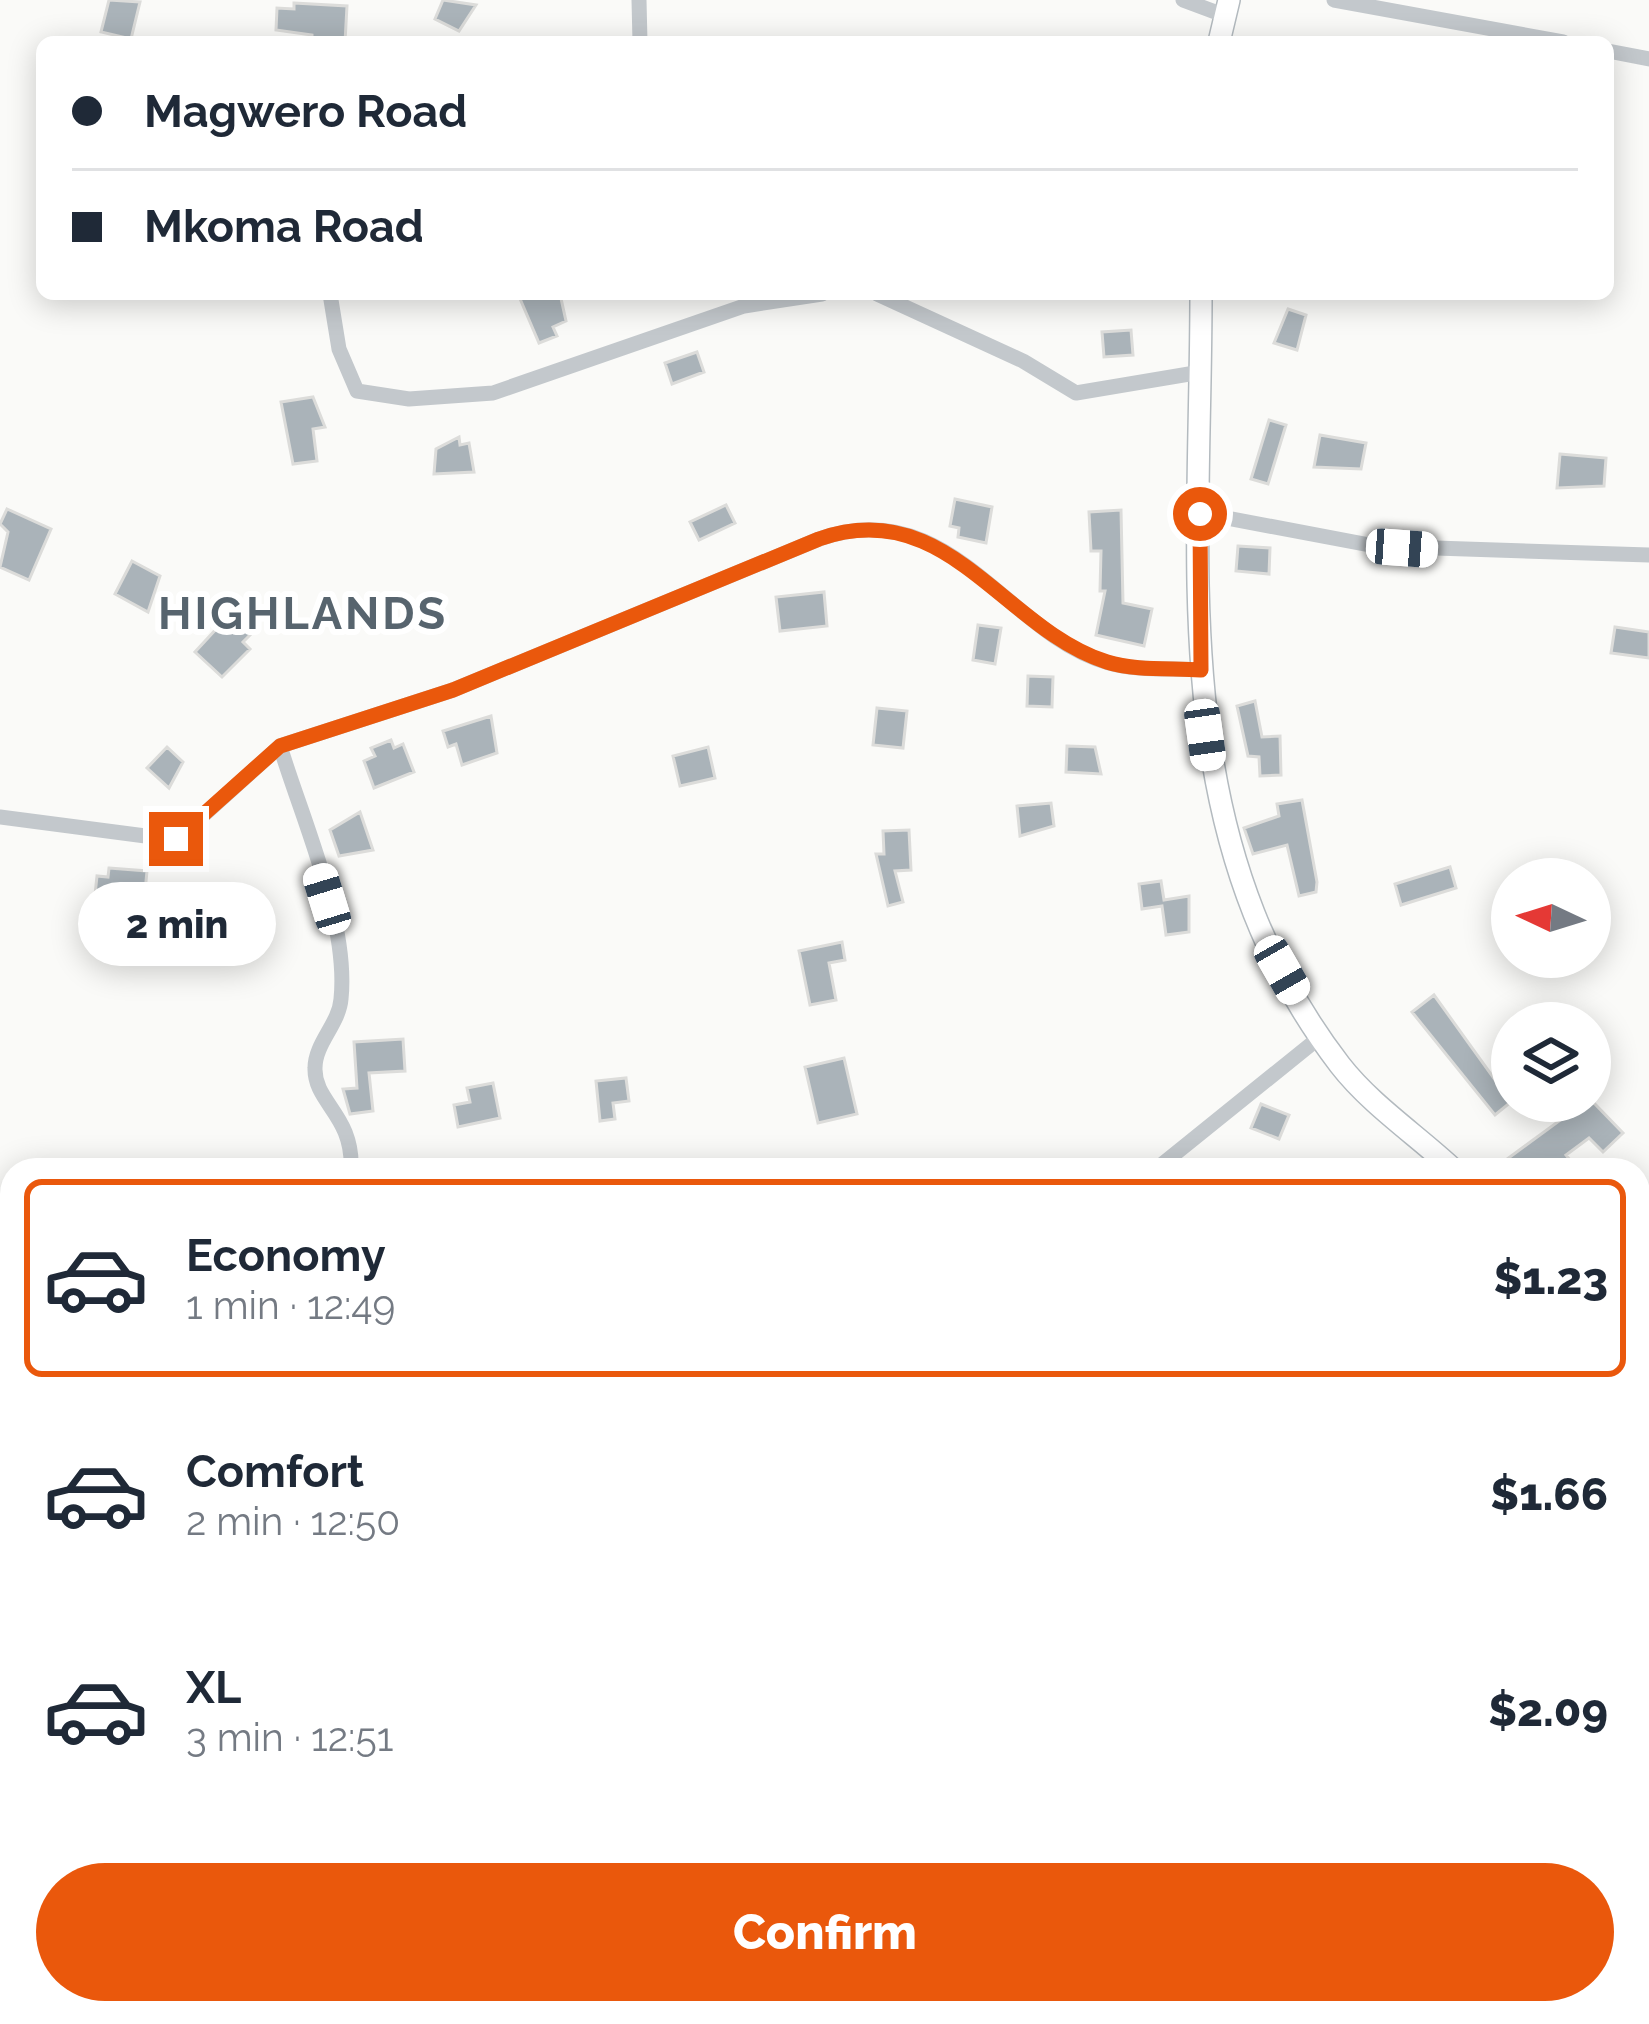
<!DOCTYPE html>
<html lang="en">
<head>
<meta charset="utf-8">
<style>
	body { margin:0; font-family:Raleway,sans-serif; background:#f6f6f7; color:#1f2937; height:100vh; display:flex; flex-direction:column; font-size:45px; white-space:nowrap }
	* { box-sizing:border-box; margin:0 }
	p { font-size:39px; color:#747a83 }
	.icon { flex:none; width:66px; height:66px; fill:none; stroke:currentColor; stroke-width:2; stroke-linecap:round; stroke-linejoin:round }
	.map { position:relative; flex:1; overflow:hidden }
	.drawer { position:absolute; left:0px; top:1158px; width:1650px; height:867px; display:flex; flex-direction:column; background:#fff; border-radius:36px 36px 0 0; box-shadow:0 6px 30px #0003 }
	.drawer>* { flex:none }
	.banner { position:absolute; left:36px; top:36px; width:1578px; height:264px; border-radius:18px; box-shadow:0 6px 30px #0003; display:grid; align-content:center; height:264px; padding:0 36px; background:#fff }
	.needle { width:78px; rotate:274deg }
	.tools { position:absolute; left:1491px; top:858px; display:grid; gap:24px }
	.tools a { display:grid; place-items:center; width:120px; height:120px; border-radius:50%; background:#fff; box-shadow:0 6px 30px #0003; font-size:60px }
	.end { position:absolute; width:54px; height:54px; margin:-27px; border:15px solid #ea580c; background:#fff; box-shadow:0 0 0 6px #fff }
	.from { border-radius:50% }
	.bubble { position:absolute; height:84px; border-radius:42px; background:#fff; box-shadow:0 6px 30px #0003; font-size:39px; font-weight:800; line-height:84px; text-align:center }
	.car { position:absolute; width:36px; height:72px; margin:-36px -18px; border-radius:15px; box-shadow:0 0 9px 3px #0007; background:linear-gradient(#fff 24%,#345 0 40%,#fff 0 76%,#345 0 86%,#fff 0) }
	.banner b { display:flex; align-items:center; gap:42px; height:114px; font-size:45px }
	.banner b+b { border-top:3px solid #e0e1e3 }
	.banner i { width:30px; height:30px; background:#1f2937 }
	ul { padding:21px 0 0; list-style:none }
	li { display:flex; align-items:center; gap:36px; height:198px; margin:0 24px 18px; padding:0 12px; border:6px solid transparent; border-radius:18px }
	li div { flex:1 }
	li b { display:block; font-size:45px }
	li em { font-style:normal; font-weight:800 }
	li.active { border-color:#ea580c }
	li>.icon { width:108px; height:108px; stroke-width:1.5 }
	.cta { display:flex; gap:24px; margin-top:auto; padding:24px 36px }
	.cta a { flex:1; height:138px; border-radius:72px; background:#ea580c; color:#fff; font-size:48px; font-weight:800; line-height:138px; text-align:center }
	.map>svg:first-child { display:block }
</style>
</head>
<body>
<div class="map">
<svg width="1649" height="2024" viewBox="0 0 1649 2024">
	<rect width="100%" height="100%" fill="#fafaf8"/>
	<path fill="#aab3b9" stroke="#dcdcda" stroke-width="3" d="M109,0L140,2L131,39L101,32Z
		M443,0L476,5L459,31L435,19Z
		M294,3L347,6L345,42H312V35L276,30L277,8L294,9Z
		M518,294H560L566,321L553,327L557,336L539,343Z
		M1288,309L1306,315L1297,350L1274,343Z
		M1131,330L1133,355L1104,357L1102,332Z
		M697,352L704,372L672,384L665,363Z
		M313,397L325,427L313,429L317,461L293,464L281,402Z
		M1269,420L1286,425L1268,484L1251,479Z
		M1320,435L1366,443L1361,469L1314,467Z
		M459,437L460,445L469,443L474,472L434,474L436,449Z
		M1560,454L1606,458L1604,486L1557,488Z
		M955,499L992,507L986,543L958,537L959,528L950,526Z
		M726,505L735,523L699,540L690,522Z
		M7,509L51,529L29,580L0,567L8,532L0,524Z
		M1121,510L1123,603L1152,609L1144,646L1096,635L1105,591H1100L1101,551H1091L1089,512Z
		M1238,546L1270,548L1269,574L1236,571Z
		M132,561L160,576L148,612L115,594Z
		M824,592L827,626L780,631L776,597Z
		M231,613L252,633L243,642L250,649L222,677L195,652Z
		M978,625L1001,628L995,664L973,660Z
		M1615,627L1649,632V658L1611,653Z
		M1028,676L1053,677L1052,707L1027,706Z
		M1255,701L1262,737L1280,736L1281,775L1260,776L1259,757L1248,756L1237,706Z
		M877,708L907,711L903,748L873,745Z
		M491,716L497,753L462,765L456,744L448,747L443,731Z
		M391,740L394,748L403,744L414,772L374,788L364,761L375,756L371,748Z
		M1067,746L1095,747L1101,774L1066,772Z
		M167,747L183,762L169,788L147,768Z
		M708,747L715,778L680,786L673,756Z
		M1302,800L1317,882L1316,892L1299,896L1287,845L1253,854L1244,828L1279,816L1277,804Z
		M1051,803L1054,826L1020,836L1017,806Z
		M360,812L373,850L339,856L330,830Z
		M909,830L911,870L895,871L903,902L888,906L876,854H884L883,831Z
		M1450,867L1456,888L1401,905L1395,884Z
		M109,868L147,871L145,892L171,888L174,909L94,904L97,876L108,877Z
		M1161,881L1164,900L1189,896V932L1166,935L1162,906L1142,909L1139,884Z
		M842,942L845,960L829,963L836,1000L810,1005L799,951Z
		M1434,995L1511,1102L1495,1115L1412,1012Z
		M403,1039L405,1071L369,1073L373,1111L350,1114L343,1089L357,1088L354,1042Z
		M844,1058L857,1114L818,1123L805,1067Z
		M626,1078L629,1101L613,1103L615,1119L600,1121L596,1081Z
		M493,1083L500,1118L458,1127L454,1105L470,1102L467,1088Z
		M1561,1101H1592L1623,1133L1603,1152L1589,1138L1566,1155L1578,1170H1509L1503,1162L1570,1113Z
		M1261,1104L1289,1115L1279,1139L1251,1128Z"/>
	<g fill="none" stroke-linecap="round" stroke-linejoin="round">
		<defs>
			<path id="secondary" d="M1219,42L1229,0
				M1201,294C1201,565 1163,834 1340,1065C1371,1105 1418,1136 1454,1170
				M1638,1456L1649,1480"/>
		</defs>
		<use href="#secondary" stroke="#b3babf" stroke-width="24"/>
		<path stroke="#c3c8cc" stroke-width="15" d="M639,0L640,42
			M1183,0L1226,16
			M1334,0L1563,42
			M1608,51L1649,59
			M330,294L339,349L357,391L409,399L493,393L744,306L822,294
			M877,294L1023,361L1076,393L1201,372
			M1200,513L1375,546L1649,555
			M280,746C302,819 349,922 341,999C339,1024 315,1043 315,1068C314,1103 354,1115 351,1170
			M0,817L176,840L280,746L453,690L819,539C952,492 1006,635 1109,663C1137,671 1172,668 1201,670
			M1155,1170L1320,1037
			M1638,1609L1649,1608
			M1638,2002H1649
			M8,2024L17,2013
			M1180,2024L1193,2013
			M1532,2024L1572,2013"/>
		<use href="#secondary" stroke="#fff" stroke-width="21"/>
	</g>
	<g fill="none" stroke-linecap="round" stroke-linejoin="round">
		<path stroke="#ea580c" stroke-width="15" d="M176,839L280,746L453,690L819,539C947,494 1003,629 1107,662C1135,671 1171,668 1201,670L1200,514"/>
	</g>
	<g text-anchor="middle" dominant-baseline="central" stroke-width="12" stroke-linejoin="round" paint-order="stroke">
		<g font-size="45" font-weight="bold" letter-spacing="3" fill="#57646e" stroke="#fff">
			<text x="303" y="613">HIGHLANDS</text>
		</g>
	</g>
</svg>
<div class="tools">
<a><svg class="needle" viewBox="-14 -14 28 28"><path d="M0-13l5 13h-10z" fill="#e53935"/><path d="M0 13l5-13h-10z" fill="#747a83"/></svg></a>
<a><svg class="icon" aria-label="layers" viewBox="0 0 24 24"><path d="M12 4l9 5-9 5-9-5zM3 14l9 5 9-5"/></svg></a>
</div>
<i class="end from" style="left:1200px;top:514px"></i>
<i class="end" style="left:176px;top:839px"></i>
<div class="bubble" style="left:78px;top:882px;width:198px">2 min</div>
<i class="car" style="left:1402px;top:548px;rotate:94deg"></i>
<i class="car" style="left:1205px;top:735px;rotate:172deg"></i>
<i class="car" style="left:327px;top:899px;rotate:343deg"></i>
<i class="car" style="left:1282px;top:970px;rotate:150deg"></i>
<div class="banner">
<b><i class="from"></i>Magwero Road</b>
<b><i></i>Mkoma Road</b>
</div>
<section class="drawer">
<ul>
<li class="active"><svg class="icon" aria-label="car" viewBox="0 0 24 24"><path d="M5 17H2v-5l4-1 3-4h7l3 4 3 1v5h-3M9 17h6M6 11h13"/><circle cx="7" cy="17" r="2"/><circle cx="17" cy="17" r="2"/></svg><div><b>Economy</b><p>1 min · 12:49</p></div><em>$1.23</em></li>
<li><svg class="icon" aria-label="car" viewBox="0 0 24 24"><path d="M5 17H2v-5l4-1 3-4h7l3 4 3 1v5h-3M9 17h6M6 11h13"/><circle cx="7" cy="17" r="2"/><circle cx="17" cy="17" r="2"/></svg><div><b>Comfort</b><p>2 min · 12:50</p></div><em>$1.66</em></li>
<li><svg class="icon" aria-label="car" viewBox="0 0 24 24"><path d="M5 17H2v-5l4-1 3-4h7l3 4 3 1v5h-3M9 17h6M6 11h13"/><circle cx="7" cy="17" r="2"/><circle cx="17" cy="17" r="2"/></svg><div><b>XL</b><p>3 min · 12:51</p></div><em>$2.09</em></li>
</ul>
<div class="cta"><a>Confirm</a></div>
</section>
</div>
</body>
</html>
